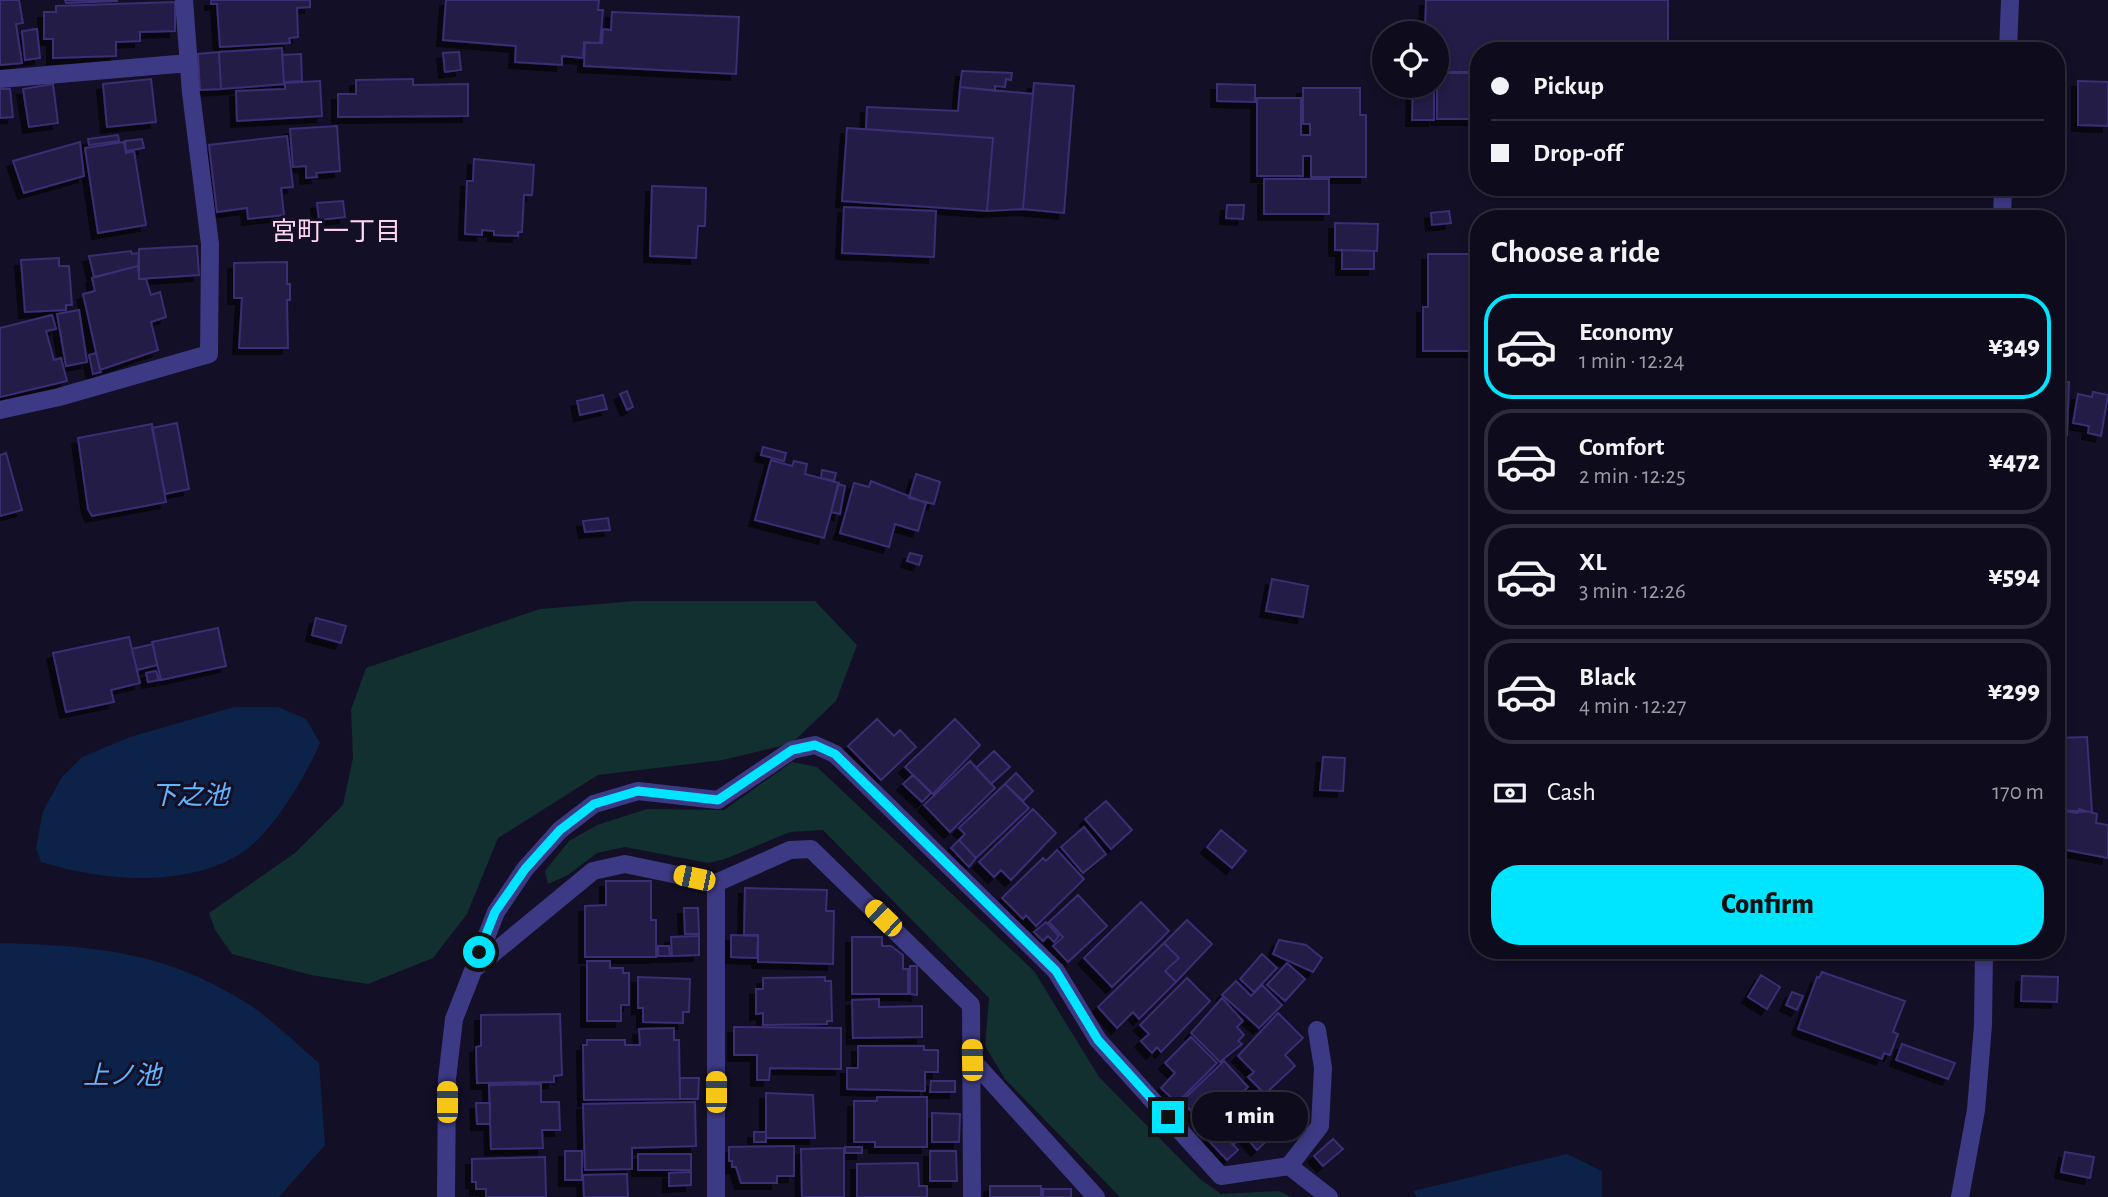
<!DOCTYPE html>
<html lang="en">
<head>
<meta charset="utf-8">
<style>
	body { margin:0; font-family:"Alegreya Sans","Noto Sans JP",sans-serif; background:#171425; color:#f1f3f6; height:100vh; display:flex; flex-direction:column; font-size:26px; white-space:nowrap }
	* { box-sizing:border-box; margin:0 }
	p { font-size:23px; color:#9b9ba3 }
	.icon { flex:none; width:38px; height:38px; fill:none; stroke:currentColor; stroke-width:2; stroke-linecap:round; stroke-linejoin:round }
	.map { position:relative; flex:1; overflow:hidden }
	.sheet { position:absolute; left:1470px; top:210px; width:595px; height:749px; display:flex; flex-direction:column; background:#0e0b1c; border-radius:28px; box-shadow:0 4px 10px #0003,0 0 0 2px #2e2b3b }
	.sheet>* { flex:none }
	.hud { position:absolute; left:1470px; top:42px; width:595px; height:154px; border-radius:28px; box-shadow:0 4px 10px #0003,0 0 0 2px #2e2b3b; display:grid; align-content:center; height:154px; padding:0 21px; background:#0e0b1c }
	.controls { position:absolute; left:1372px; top:21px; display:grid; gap:14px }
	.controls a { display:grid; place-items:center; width:77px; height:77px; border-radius:50%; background:#0e0b1c; box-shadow:0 4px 10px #0003,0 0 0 2px #2e2b3b; font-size:35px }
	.end { position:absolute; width:32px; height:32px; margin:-16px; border:9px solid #00e5ff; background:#111; box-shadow:0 0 0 4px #111 }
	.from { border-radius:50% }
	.bubble { position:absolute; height:49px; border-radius:24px; background:#0e0b1c; box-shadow:0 4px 10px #0003,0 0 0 2px #2e2b3b; font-size:23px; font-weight:800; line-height:49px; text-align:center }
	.car { position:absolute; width:21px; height:42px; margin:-21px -10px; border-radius:9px; box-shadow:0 0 5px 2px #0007; background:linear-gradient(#f5c518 24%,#345 0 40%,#f5c518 0 76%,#345 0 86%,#f5c518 0) }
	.hud b { display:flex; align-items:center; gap:24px; height:66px; font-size:26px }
	.hud b+b { border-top:2px solid #2e2b3b }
	.hud i { width:18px; height:18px; background:#f1f3f6 }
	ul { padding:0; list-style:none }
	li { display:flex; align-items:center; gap:21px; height:105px; margin:0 14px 10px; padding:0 7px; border:4px solid #2e2b3b; border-radius:28px }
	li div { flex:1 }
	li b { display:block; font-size:26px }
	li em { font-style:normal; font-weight:800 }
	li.selected { border-color:#00e5ff }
	li>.icon { width:63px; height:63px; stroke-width:1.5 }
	h2 { padding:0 21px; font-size:32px; line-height:84px }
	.pay { display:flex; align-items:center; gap:18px; height:77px; padding:0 21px; font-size:26px }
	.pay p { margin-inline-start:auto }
	.button { display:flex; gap:14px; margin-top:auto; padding:14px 21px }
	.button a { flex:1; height:80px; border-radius:28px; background:#00e5ff; color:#111; font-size:28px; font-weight:800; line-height:80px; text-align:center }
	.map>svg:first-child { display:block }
</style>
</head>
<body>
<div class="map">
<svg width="2108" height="1197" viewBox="0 0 2108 1197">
	<defs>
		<filter id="shadow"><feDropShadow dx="-6" dy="6" stdDeviation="0" flood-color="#0009"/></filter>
	</defs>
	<rect width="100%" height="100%" fill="#130f26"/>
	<path fill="#12302f" d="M635,601H815L857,645L836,701L792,743L723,760L598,775L498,838L467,914L433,958L368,984L311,975L232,954L215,930L209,913L295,853L343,805L353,758L351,710L366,668L540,609Z
		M792,762L817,767L1034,971L1099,1077L1200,1179L1221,1194L1279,1191L1291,1197H1120L1005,1079L985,1046L989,998L823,830L790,832L725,859L708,863L625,847L597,853L568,875L548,884L545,871L569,841L597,825L647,809L724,810Z"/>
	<path fill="#0c2248" d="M234,707H278L306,719L320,743C307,774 272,833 243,852C187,889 102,881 41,862L36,848L43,811L62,777L82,757L130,737Z
		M0,943C96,946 166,951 250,1005C274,1021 296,1044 319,1063L325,1145L279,1197H0Z
		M1567,1154L1602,1171V1197H1417L1413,1191Z"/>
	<path fill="#241b47" stroke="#3b2d73" stroke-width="2" filter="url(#shadow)" d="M0,0H19L23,23L16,24L22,63L0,65Z
		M65,0H117V1L66,3Z
		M211,0H310V7L297,8L298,37L289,38L290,43L220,47L217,4H211Z
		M446,0H599L598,10H603L600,43L584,42L583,58L562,56V65L515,62L516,46L443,40Z
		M1426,0H1668V51H1479V72H1437V33H1425Z
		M175,2V31L140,32V41L116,42V56L53,58V39H44V12H56V6Z
		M612,12L739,17L736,74L584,66L585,43H602L603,29L611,30Z
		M37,29L40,58L25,60L22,31Z
		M282,48L284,84L221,89L219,52Z
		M219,52L221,89L200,90L198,54Z
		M459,52L461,70L445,72L443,53Z
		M301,54L302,81L284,82L282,55Z
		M962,71L1012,73L1011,80L1006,79L1005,87L995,86V91L960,87Z
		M1437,73H1479V119H1437Z
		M151,79L156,122L107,127L103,84Z
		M413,79V85L468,84V116L338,117V94H356V80Z
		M320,81L322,116L237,121L236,91L285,89V83Z
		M2078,81L2108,82V126L2078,125Z
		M1034,83L1074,86L1064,213L1023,209Z
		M53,84L58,123L29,127L23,89Z
		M1217,84L1255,85V102L1217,101Z
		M960,87L1033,94L1023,209L987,211L993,138L866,129L867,107L958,111Z
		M1303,88H1360V115H1366V177H1311V156H1303V176H1257V98H1301V135H1310V124H1303Z
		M1413,88H1434V120H1412Z
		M0,89H10L13,117L0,118Z
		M337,126L340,171L316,173L317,177L306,178V166L293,167L290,129Z
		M847,128L993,138L987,211L842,201Z
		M118,135L119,141L89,145L88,139Z
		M287,136L293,187L281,188L284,215L248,219L247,208L217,212L209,145Z
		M142,139L144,148L126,151L125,141Z
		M80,142L84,176L24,193L13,161Z
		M124,142L126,153L134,151L146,225L98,233L85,148Z
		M474,159L534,165L532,195H524L522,232H518V236L494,235V231L482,230V235L465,234L467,181H473Z
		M1264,179H1329V214H1264Z
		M652,186L706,188L705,226H698L696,258L650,256Z
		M343,201L345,217L319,220L317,203Z
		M1227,205H1244L1243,219L1226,218Z
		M844,207L936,211L934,257L842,253Z
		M1449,211L1451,223L1432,225L1431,213Z
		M1335,223L1378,224L1377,251L1335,250Z
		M197,246L199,275L139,279V249Z
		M1342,250L1374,251V269H1342Z
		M131,251L132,254L139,253L138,266L94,277L89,256Z
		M1428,254H1479V351H1423V307H1428Z
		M59,258V266H69L72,305H66V310L25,312L21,260Z
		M287,262V284H290V300H287L288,348H239L242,298H234V263Z
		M138,266L139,279H146L151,295L160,292L166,317L151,322L158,350L100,370L83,294L95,291L92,278Z
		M79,310L87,362L66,366L57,314Z
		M52,315L56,329L46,331L54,360L61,358L67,381L0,397V328Z
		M96,353L101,372L93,374L89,355Z
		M2056,382H2069L2067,435H2056Z
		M627,391L633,407L627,410L620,394Z
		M2093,392L2108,395L2101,436L2088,433L2089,426L2073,423L2078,394L2092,397Z
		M603,395L607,409L580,415L577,401Z
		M177,423L189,489L165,494L152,428Z
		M152,424L166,502L92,516L88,509L78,438Z
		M763,447L786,453L784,461L761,455Z
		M6,453L22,510L0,516V455Z
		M771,460L792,466L794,461L807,464L805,474L839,483L824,538L755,520Z
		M822,470L836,473L834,481L821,478Z
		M916,474L940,482L934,504L909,498Z
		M871,481L926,503L918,531L895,524L889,547L840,533L854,483L869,487Z
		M838,484L845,486L840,514L831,512Z
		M608,518L610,530L585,532L583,521Z
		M910,553L922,556L919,565L907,561Z
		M1272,579L1308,586L1303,617L1266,611Z
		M316,618L346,626L341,643L312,635Z
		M218,628L226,666L161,680L152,642Z
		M129,637L140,683L111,690L114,702L66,712L53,653Z
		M153,644L157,665L137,670L132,649Z
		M156,671L159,680L148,682L146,673Z
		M2056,673L2063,675L2065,738H2056Z
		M877,719L894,736L900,730L916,747L881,780L848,746Z
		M955,719L980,745L933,794L905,767Z
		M2087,737L2092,812L2056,810V738Z
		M994,751L1010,767L991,784L976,768Z
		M1323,757L1345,758L1343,791L1320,790Z
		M970,761L995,788L950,832L924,805Z
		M1016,773L1033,791L1023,801L1005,784Z
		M913,775L931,793L922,802L903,784Z
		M1005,784L1029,808L976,858L959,840L965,834L959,828Z
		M1106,801L1132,830L1111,849L1085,819Z
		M1033,809L1056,833L1011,880L1001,870L994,877L979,862Z
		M2079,809L2097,814L2096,823L2108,825V858L2056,848V810L2078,813Z
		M1084,827L1106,854L1083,873L1061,847Z
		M1221,830L1246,851L1232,868L1207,847Z
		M959,840L976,858L969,867L951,848Z
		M1057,850L1084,879L1036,926L1026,915L1023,919L1002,898L1043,858L1046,861Z
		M606,881H651V920H656V957H585V906L606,905Z
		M745,888L827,890L826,911H834L833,964L758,962V935H744Z
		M1078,895L1107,926L1068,962L1053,946L1063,937L1049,922Z
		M1141,902L1169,931L1112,987L1084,958Z
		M2056,902H2061L2063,929H2056Z
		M684,908H698L699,934H685Z
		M1187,920L1212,944L1176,982L1165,971L1179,958L1164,943Z
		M1046,922L1059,936L1054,942L1048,936L1043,941L1034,932Z
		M731,935L758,936L757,958L731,957Z
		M699,936V955L672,956L671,937Z
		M852,937H882V946H891L903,955V969H908V994H852Z
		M1279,940L1306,945L1322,958L1313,972L1273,954Z
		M1164,943L1179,958L1165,971L1176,982L1139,1019L1133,1012L1117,1028L1098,1007Z
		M658,946H669L670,956H658Z
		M1262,954L1277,968L1254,992L1240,979Z
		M587,961H610V968H623V973H629V1005H621V1021H587Z
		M1287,963L1305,979L1285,1001L1267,985Z
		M910,966H917V995L910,994Z
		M1822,972L1905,1001L1893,1032L1898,1034L1890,1055L1884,1053L1882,1059L1798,1029L1817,977L1819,978Z
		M1761,975L1780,987L1767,1009L1748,997Z
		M2022,976L2058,977L2057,1002L2021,1001Z
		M638,977L690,979L689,1012H683V1023L643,1022V1008H638Z
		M825,977V981H831L832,1021H827V1024L763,1025V1013L756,1014V989H763V978Z
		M1187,978L1210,1001L1161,1052L1157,1047L1152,1053L1141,1041L1149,1034L1140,1025Z
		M1236,981L1251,996L1262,985L1282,1005L1259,1028L1222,995Z
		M1792,992L1803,996L1797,1010L1786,1005Z
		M1222,998L1243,1021L1237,1027L1244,1035L1238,1041L1242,1044L1220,1062L1191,1033Z
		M879,999V1007L922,1006V1037L853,1038L852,1000Z
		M1278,1013L1303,1038L1285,1055L1295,1066L1265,1094L1248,1077L1254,1072L1238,1056Z
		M560,1014L562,1075L554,1076V1082L477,1083L476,1047L481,1046V1015Z
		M734,1027L841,1028V1069L770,1068L769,1080H757V1055H734Z
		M674,1028V1040H679L680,1099L584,1100L583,1045H587V1040H625V1045H640L639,1029Z
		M1191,1037L1217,1063L1177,1103L1161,1088L1175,1073L1165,1063Z
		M1902,1044L1955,1063L1948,1079L1896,1060Z
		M858,1046H924V1050H938V1072H925V1091L847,1089V1068H858Z
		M1224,1061L1248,1087L1205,1126L1182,1101Z
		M680,1078H699L698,1099H680Z
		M931,1081H955V1092H930Z
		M541,1084V1102H559L560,1130H542L543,1148L491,1149L489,1085Z
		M1258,1091L1283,1119L1280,1122L1283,1125L1257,1150L1244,1135L1233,1145L1218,1128Z
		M766,1093L813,1095L815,1138H766Z
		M877,1097H927V1147H875V1142H854V1101H877Z
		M695,1102L696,1146L632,1148V1169L585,1170L583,1104Z
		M476,1103H490V1124H477Z
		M1227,1107L1232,1113L1214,1130L1208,1124Z
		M932,1113L960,1114L959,1142H932Z
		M1218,1128L1238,1150L1227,1160L1207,1139Z
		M754,1132H766V1142H754Z
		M1333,1139L1343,1149L1323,1166L1314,1156Z
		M794,1146V1176H777V1183H741L736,1167H732V1161H729V1147Z
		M845,1147H862V1153H845Z
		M844,1148V1197H802L801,1149Z
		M565,1151H582V1180H565Z
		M930,1151H956L957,1181H930Z
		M2065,1152L2094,1157L2090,1178L2061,1172Z
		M638,1154H691V1170H638Z
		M545,1157L546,1197H486V1189H476V1182H472V1159Z
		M918,1163L919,1186H927V1197H857V1164Z
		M691,1172V1185L669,1186V1173Z
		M627,1174L628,1197H584L583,1175Z
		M990,1186H1041V1197H990Z
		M1043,1189H1071V1197H1043Z"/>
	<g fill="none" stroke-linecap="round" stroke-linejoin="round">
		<path stroke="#3d3a85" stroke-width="18" d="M1289,1166L1320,1126L1323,1068L1317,1030"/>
		<path stroke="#3d3a85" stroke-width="18" d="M0,79L189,63
			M0,410L59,397L209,354L210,244L191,93L184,0
			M474,969L593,871L625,864L716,883L790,850L811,849L971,1005L972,1197
			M972,1060L1096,1197
			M446,1197L447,1079L454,1019L496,912L525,869L560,830L594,804L638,791L718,800L792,750L815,745L835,754L1056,971L1098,1040L1221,1176L1289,1166L1329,1197
			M716,1197V883"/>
		<path stroke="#3d3a85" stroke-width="18" d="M2008,51L2010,0
			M2002,219L2003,187
			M1960,1197L1976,1110L1983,1025L1984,950"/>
	</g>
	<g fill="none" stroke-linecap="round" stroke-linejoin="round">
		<path stroke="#00e5ff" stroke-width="9" d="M479,952L495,912L525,869L560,830L594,804L638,791L718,800L792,750L815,745L835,754L1056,971L1098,1040L1168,1117"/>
	</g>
	<g text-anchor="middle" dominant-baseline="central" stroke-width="6" stroke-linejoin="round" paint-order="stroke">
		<g font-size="26" fill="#ffd6f0" stroke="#130f26">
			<text x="336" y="232">宮町一丁目</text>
		</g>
		<g font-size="26" font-style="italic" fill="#62b6ff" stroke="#130f26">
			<text x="190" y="796">下之池</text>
			<text x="122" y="1076">上ノ池</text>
		</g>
	</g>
</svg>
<div class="controls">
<a><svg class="icon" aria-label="locate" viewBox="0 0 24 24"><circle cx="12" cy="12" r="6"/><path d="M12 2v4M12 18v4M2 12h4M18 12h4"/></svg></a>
</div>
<i class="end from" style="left:479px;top:952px"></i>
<i class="end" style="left:1168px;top:1117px"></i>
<div class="bubble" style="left:1192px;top:1092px;width:116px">1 min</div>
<i class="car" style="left:694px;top:878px;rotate:282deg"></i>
<i class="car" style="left:883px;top:918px;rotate:314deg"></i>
<i class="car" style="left:972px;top:1060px;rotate:359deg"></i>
<i class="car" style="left:716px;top:1092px;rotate:0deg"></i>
<i class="car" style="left:447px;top:1102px;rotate:0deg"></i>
<div class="hud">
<b><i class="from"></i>Pickup</b>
<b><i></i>Drop-off</b>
</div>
<section class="sheet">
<h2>Choose a ride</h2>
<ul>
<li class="selected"><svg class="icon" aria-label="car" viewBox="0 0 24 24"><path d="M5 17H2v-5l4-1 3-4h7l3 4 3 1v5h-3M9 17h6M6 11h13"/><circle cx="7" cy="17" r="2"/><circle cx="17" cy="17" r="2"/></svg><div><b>Economy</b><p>1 min · 12:24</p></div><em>¥349</em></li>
<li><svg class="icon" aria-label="car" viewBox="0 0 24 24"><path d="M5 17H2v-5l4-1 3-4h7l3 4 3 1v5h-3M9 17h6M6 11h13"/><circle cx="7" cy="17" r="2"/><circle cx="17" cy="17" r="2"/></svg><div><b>Comfort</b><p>2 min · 12:25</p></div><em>¥472</em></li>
<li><svg class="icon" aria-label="car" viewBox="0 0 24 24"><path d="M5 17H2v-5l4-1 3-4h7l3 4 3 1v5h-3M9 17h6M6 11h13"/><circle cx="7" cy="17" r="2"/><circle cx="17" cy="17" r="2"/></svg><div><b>XL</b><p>3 min · 12:26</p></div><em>¥594</em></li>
<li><svg class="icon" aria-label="car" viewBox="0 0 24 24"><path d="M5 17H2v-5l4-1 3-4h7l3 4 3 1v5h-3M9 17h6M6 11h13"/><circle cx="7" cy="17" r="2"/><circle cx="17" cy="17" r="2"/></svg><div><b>Black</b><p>4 min · 12:27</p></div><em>¥299</em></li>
</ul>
<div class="pay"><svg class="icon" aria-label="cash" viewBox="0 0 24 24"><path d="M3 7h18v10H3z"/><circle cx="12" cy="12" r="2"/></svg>Cash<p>170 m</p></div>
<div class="button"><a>Confirm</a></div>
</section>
</div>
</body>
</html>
